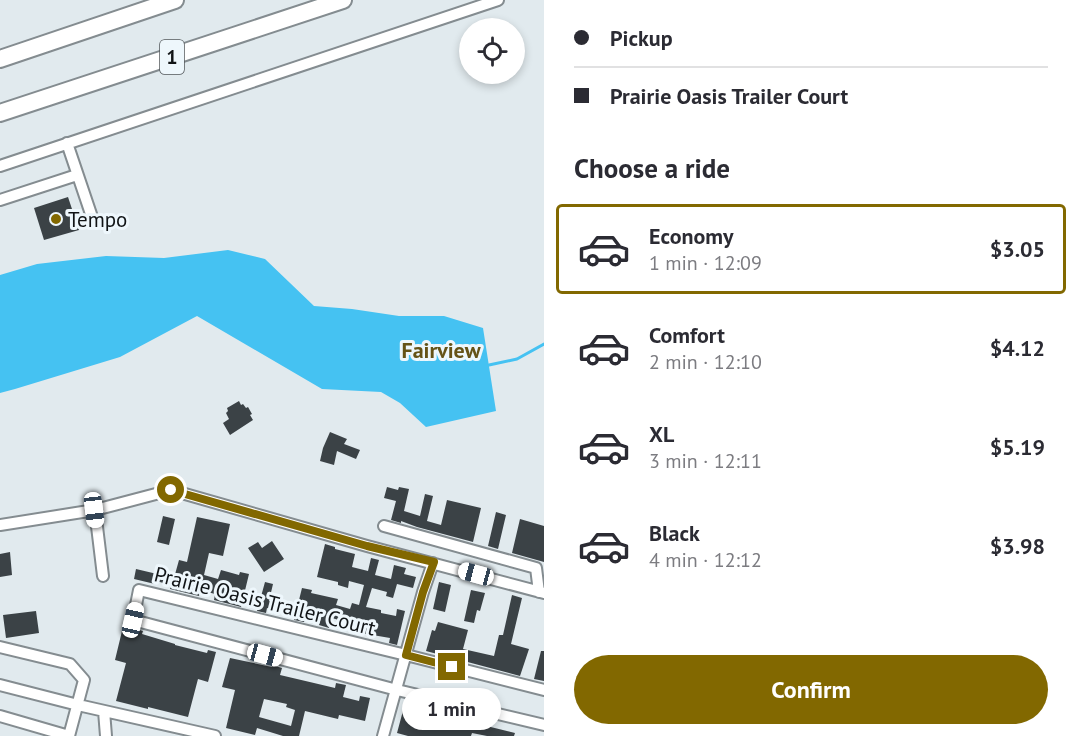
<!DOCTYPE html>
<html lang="en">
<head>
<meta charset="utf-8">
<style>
	body { margin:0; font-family:"PT Sans",sans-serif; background:#f7f7f7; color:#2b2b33; height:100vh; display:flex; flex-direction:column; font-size:22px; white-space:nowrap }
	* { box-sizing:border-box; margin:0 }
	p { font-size:20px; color:#7c7c81 }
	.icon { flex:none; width:33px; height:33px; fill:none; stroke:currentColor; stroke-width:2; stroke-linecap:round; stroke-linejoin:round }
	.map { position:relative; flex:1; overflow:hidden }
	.side { display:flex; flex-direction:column; background:#fff; width:534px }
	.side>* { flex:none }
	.hud { display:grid; align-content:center; height:132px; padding:0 30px; background:#fff }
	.fabs { position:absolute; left:459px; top:18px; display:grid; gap:12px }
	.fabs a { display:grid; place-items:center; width:66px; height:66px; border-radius:50%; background:#fff; box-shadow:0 3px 9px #0003; font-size:30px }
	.end { position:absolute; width:27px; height:27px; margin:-14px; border:8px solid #826800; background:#fff; box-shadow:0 0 0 3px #fff }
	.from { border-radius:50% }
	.bubble { position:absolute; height:42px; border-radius:21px; background:#fff; box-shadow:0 3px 9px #0003; font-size:20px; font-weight:700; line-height:42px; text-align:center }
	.car { position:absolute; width:18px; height:36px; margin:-18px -9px; border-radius:8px; box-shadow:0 0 4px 2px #0007; background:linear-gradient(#fff 24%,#345 0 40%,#fff 0 76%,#345 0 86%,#fff 0) }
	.hud b { display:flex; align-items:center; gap:21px; height:57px; font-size:22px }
	.hud b+b { border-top:2px solid #e1e1e2 }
	.hud i { width:15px; height:15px; background:#2b2b33 }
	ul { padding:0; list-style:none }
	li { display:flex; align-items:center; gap:18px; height:90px; margin:0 12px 9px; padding:0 18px; border:3px solid transparent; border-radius:6px }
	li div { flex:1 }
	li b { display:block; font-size:22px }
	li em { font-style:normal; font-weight:700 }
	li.current { border-color:#826800 }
	li>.icon { width:54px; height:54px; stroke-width:1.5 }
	h2 { padding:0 30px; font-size:27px; line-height:72px }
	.action { display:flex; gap:12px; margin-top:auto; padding:12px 30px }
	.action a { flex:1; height:69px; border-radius:36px; background:#826800; color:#fff; font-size:24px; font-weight:700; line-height:69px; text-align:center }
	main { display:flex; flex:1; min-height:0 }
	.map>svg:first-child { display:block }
</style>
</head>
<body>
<main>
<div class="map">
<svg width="544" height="736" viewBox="0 0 544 736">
	<rect width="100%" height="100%" fill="#e1eaee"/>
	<path fill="#45c2f2" d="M228,250L265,259L314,306L352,309L399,316H444L483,328L496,411L426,427L400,403L381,392L322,389L197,316L120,357L15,389L0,393V275L37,264L106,256L164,258Z"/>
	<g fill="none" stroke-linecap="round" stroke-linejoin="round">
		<path stroke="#45c2f2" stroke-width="3" d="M489,365L517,359L544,344"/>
	</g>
	<path fill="#3b4246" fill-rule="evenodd" d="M68,197L79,230L44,240L34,208Z
		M239,401L241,405L243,404L246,408L248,407L252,414L250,415L253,420L230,435L223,423L229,419L226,413L228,411L227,408Z
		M330,432L347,439L344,444L360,450L356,459L337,451L334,465L320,461L323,448Z
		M387,487L398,490L399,487L409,489L404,511L420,516L425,494L433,496L427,521L441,525L447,500L481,508L473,542L417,527L401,521V523L391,520L396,501L384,498Z
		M496,512L506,515L498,549L488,546Z
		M163,516L175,519L169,545L157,542Z
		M197,517L230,524L223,556L209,553L204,575L218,579L221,570L239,575L240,572L249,574L241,607L214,600L215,594L200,590L199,596L170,589L171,585L156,581L155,584L134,579L136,569L174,578L179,560L187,562Z
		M520,519L544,526V562L512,553Z
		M272,541L284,559L264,572L248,548L258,542L262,548Z
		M325,544L335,547V549L355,554L352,567L368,571L371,558L379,560L375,575L391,579L394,565L406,568L404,574L416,577L413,588L397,584L393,598L386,596L387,592L372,588L366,607L381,610V613L396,616L397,609L405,611L397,645L389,643L390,638L361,633L362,627L332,618L329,628L319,625L322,614L307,610L304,622L294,620L295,616L267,608L266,613L257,611L265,582L273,584L269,601L297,608L302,588L312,590L311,593L338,599L336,605L350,609L352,603L359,605L364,585L349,581L348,588L338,585V582L317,577Z
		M10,552L12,575L0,577V554Z
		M439,582L451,585L445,612L433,609Z
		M471,590L485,593L480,611L477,610L474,623L464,621Z
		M512,595L522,598L511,644L529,649L520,676L426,651L432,630L435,631L438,622L468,630L463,649L494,656L499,635H503Z
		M36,611L39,633L6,638L3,615Z
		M136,629L143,631L142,634L175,644V645L207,653L208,650L216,652L208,682L198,679L188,717L148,707V709L116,701L126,663L115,660L122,631L134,634Z
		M541,651H544V681L534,679Z
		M230,658L272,667V665L282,668L280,675L314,683L335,688L336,683L346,685L343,697L359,701L360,696L370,698L365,721L339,715L338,719L305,711L299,736H283L257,728L255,735L226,728L235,690L222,687ZM264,699L287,704L286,707L295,710L291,726L259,717Z
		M425,705L456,712L454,718L515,733L514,736H487L472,733L471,736H408L397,733L404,707L424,712Z"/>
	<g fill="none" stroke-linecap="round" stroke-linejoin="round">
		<defs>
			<path id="minor" d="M67,143L93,220
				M0,166L498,0
				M0,200L77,175
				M95,510L103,576
				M0,525L95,510L171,490L367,546L544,593
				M384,526L536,568L539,592
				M0,647L70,664L84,680L69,736
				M0,685L78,705L215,736
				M544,690L406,655L139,590L133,620L397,690L544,725
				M104,711L106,736
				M0,716L69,736
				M383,736L423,592L433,563"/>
			<path id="highway" d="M0,59L175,0
				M0,113L343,0"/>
		</defs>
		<use href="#minor" stroke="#848c90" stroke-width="14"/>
		<use href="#highway" stroke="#848c90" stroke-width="20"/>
		<use href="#minor" stroke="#fff" stroke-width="10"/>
		<use href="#highway" stroke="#fff" stroke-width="16"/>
	</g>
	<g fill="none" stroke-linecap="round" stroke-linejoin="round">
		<path stroke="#826800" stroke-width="8" d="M171,490L367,546L434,562L423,592L406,655L452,667"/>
	</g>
	<circle fill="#826800" stroke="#eef7fc" stroke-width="2" cx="56" cy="219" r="6"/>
	<g text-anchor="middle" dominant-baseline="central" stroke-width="6" stroke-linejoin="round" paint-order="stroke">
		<rect fill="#eef7fc" stroke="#53585b" stroke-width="1.5" x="160" y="40" width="24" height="34" rx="4.5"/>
		<g font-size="20" font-weight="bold" fill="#111416">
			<text x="172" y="57">1</text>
		</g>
		<g font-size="21" fill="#111416" stroke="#eef7fc" text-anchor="start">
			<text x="68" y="219">Tempo</text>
		</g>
		<g font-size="21" fill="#111416" stroke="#eef7fc">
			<text transform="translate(265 601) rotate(14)">Prairie Oasis Trailer Court</text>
		</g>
		<g font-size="22" font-weight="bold" fill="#655317" stroke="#eef7fc">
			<text x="441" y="350">Fairview</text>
		</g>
	</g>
</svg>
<div class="fabs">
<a><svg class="icon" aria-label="locate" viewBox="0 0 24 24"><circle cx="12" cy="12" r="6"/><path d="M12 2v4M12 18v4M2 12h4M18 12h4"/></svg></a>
</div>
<i class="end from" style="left:171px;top:490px"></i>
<i class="end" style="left:452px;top:667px"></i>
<div class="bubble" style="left:402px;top:688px;width:99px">1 min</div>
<i class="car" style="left:94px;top:510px;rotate:173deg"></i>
<i class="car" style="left:476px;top:574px;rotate:285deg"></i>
<i class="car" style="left:133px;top:620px;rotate:13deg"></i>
<i class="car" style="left:265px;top:655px;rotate:105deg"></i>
</div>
<section class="side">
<div class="hud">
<b><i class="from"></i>Pickup</b>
<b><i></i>Prairie Oasis Trailer Court</b>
</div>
<h2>Choose a ride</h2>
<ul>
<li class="current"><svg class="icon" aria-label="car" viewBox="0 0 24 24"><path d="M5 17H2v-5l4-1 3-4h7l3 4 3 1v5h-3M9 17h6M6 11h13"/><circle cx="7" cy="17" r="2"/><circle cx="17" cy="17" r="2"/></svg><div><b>Economy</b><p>1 min · 12:09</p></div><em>$3.05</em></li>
<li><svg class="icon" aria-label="car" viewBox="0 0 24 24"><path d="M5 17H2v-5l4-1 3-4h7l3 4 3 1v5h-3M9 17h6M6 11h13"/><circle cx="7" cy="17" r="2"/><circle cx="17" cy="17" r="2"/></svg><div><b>Comfort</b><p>2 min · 12:10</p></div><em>$4.12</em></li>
<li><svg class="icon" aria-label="car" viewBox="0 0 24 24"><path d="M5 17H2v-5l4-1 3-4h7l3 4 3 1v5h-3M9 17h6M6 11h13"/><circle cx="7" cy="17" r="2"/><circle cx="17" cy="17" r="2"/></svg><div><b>XL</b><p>3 min · 12:11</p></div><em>$5.19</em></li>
<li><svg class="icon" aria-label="car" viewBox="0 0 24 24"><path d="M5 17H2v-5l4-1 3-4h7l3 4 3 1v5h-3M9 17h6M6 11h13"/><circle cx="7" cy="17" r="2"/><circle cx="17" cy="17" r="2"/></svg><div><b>Black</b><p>4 min · 12:12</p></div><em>$3.98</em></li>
</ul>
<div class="action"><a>Confirm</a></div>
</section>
</main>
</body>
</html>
